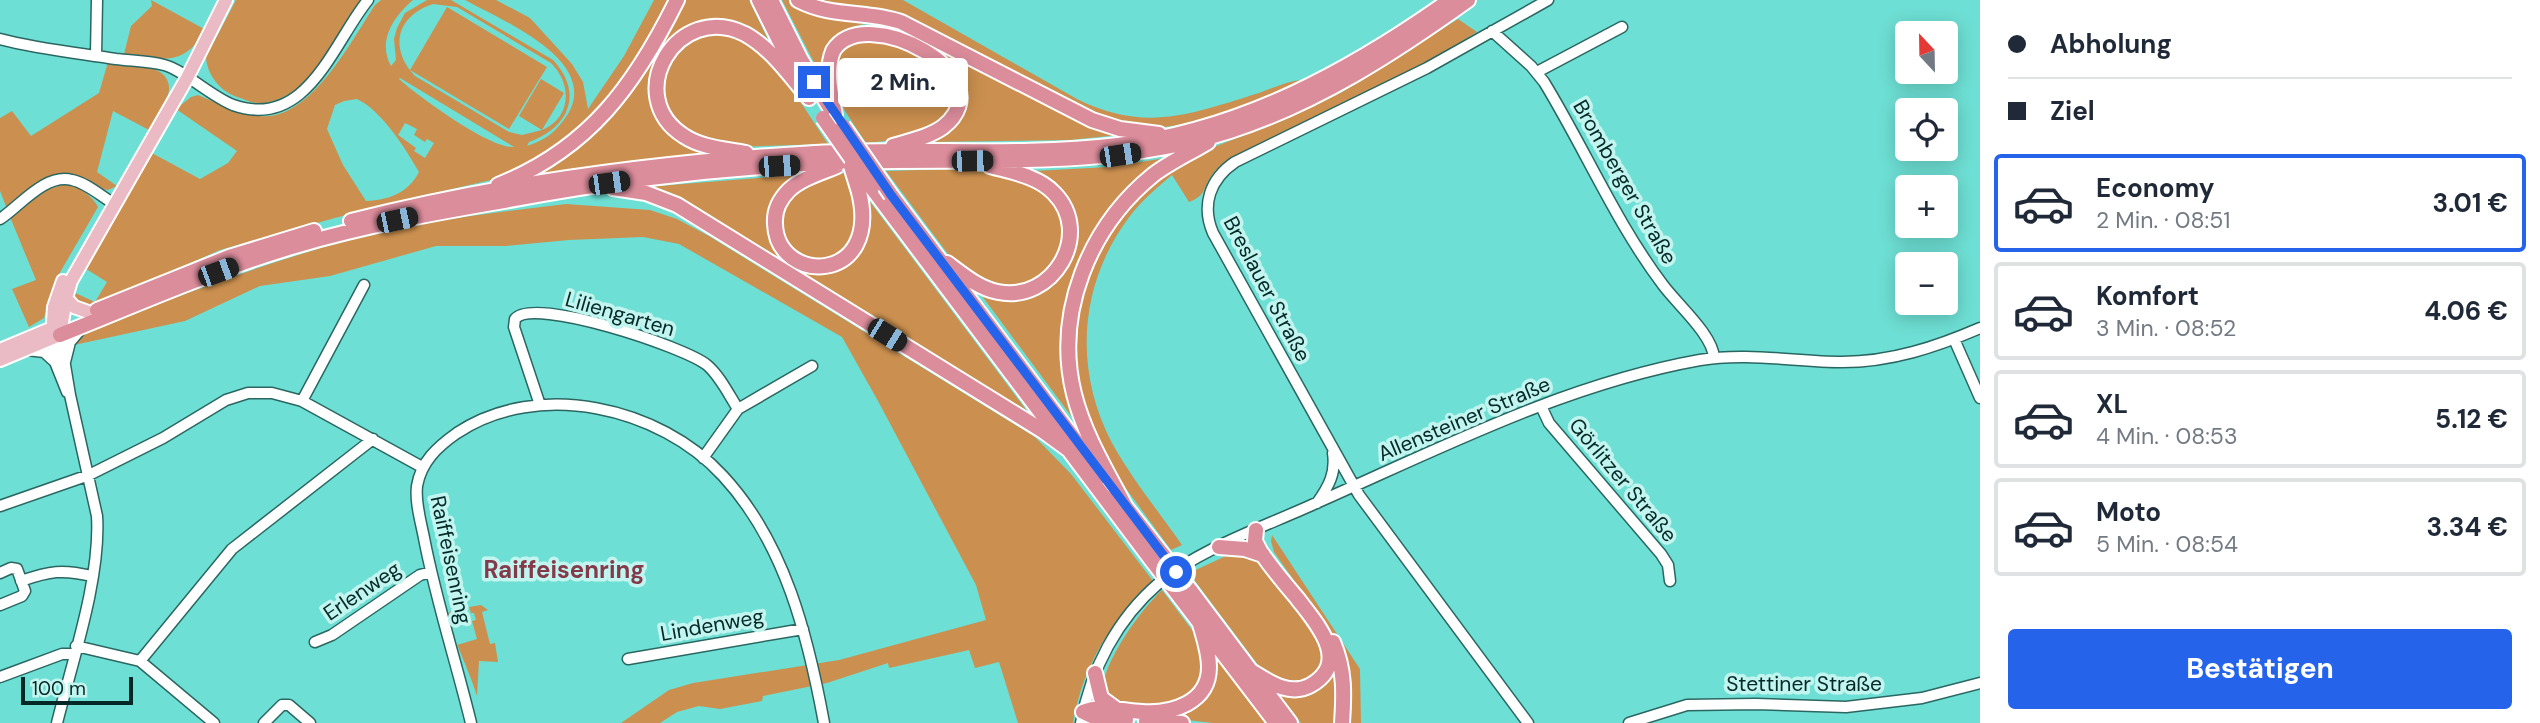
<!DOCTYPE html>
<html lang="de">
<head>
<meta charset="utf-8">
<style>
	body { margin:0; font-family:"DM Sans",sans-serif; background:#f2f2f3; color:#1f2937; height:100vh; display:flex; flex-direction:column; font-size:26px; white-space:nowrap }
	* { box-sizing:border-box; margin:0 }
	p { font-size:23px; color:#747a83 }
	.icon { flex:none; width:38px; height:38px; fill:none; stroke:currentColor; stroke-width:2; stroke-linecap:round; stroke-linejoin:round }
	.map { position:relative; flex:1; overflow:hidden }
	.drawer { display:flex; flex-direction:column; background:#fff; width:560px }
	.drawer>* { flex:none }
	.top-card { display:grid; align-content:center; height:154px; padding:0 28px; background:#fff }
	.needle { width:46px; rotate:338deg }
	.buttons { position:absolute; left:1895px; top:21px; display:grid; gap:14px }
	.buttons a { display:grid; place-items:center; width:63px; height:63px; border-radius:7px; background:#fff; box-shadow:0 4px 18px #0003; font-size:35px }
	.scale { position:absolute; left:21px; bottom:18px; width:112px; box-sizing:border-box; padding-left:7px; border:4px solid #032826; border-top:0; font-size:19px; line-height:24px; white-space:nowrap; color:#032826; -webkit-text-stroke:5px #c2f5ef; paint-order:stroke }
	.end { position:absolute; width:32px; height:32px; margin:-16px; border:9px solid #2563eb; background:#fff; box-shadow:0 0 0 4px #fff }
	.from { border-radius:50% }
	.bubble { position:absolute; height:49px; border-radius:7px; background:#fff; box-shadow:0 4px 18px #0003; font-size:23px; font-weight:700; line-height:49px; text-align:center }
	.car { position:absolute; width:21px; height:42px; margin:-21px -10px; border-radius:9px; box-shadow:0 0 5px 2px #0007; background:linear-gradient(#222 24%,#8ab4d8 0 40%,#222 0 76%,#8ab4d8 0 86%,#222 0) }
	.top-card b { display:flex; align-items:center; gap:24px; height:66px; font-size:26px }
	.top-card b+b { border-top:2px solid #e0e1e3 }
	.top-card i { width:18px; height:18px; background:#1f2937 }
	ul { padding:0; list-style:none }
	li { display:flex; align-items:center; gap:21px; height:98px; margin:0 14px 10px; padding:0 14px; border:4px solid #e0e1e3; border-radius:7px }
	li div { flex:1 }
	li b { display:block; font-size:26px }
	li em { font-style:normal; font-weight:700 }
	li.selected { border-color:#2563eb }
	li>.icon { width:63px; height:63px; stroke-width:1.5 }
	.cta { display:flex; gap:14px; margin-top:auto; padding:14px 28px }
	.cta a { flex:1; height:80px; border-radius:7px; background:#2563eb; color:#fff; font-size:28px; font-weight:700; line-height:80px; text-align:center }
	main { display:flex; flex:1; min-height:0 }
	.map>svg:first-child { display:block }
</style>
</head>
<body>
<main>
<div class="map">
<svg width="1980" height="723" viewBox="0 0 1980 723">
	<rect width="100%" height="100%" fill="#6edfd4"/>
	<path fill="#cb904f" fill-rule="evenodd" d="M151,0L206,30C182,68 164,59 124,54L131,26L152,6Z
		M236,0H360C350,19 336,51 323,67C311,81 277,106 258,103C251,103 244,99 237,97C220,91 207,75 206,57Z
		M381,0H413C394,16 377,41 391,66L396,60L394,39L397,28L405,13L427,0H451L553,60C584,93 569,128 529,142L527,146C546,140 557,131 568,114C600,60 501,20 465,0H496L530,18L572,64L583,82L588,109L624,56L654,0H671L616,96L555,151L508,176L371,208L220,250L88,309L76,302L71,291L95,302L107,282L83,267L150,152L200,179L228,163L237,151L176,109L191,97L198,95C217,103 239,113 259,116C310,122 351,41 375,5ZM433,4L457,7L551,63C572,84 572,117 542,130L564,93L541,79L519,116L542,130L522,135L509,132L415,76C389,49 396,16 433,4ZM399,79L400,78L514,147C490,149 418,96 399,79ZM357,99C381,110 406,149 419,172C408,193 389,200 366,201L343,165L327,129L335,105L344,101ZM405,123L417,129L414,135L425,142L427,139L434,143L425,158L414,151L416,148L398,135Z
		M682,0H749L773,50L732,25L664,48L662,120L725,153L521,181L570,151Z
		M782,0H794L878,18L1128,134L1070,140L927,142L943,132L962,82C951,43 870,2 838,37C828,46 828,64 825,77L822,78Z
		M807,0H903L1077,99C1145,133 1191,114 1259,93C1273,88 1292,79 1305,80C1258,100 1196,129 1145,128C1134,127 1123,125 1113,124L868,10Z
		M447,7L547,67L509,129L410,70Z
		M1458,19L1477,32C1427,64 1374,91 1321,117C1293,130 1264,141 1237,155C1228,160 1218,166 1212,175C1202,189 1207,195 1189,202L1172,175C1158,187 1142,200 1130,216C1079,283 1073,369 1112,443C1132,479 1159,512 1182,545L1171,550L1119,479L1097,443L1077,385L1074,342L1080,293L1110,227L1157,177L1199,153L1287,118L1342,92Z
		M716,30L750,41L785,78L828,144L731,147L698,139L673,121L662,98L663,72L685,41Z
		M863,31L947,68L954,101L938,126L894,140L866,143L845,111L838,95L833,73L840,47Z
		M108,62C128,64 177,63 168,95C164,107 155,119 149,130L113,111L97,172L117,186L108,190L101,189L63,176L7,209L0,191V118L12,111L31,136L99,93Z
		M1172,157L1135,183L1068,301L1080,428L979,292C992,295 1007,300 1021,299C1069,295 1087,236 1066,198C1059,186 1044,179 1033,171L1108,167Z
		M951,169L1000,173L1044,189L1065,218L1064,253L1037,283L1001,289L969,273L948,254L886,171Z
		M844,173C851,190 865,221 853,239C849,246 839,253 833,259C820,260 803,262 792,251C776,236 779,207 794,192C806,180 828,177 844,173Z
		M806,174L770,220L808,269L864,241L868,225L865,195L1033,419L645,187Z
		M69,183C80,189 92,195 98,207L55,281L44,318L29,327L12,289L36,280L10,217L48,189Z
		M566,204L650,210L677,219L709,236L1035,437L1071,474L1153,581C1111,621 1083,665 1073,723H1018L999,662L975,668L969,650L889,668L888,663L827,683L763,696L762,701L720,709L699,706L677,712L660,723H621L669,690L693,683L839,660L986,620L976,585L878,401L842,337L679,244L643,237L569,240L506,246H436L330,276L260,286L185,321L74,345L84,332C170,299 256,266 345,241C417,221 492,213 566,204Z
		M1272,535L1360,669L1361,723H1346L1338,643L1274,552L1271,541Z
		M1243,552L1262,561L1324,644L1322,669L1298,686L1271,679L1261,669L1189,573L1228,555Z
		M1162,590L1198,638L1205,667L1195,692L1171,706L1113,704L1102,687C1108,656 1139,612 1162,590Z
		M481,605L488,610L482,612L490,644L495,643L498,662L479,661L477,696C468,667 455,644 447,615L451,611L452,617L449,618L457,645L477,639L472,621L476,620L474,613H471L469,607Z
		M1214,652L1268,723H1213L1178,719L1177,713L1185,710Z
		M1335,654L1339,723H1301L1276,690L1299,693Z"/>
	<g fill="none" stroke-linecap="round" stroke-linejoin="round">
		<defs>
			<path id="minor" d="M1492,31L1531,66L1544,82C1585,149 1616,223 1663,285C1677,304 1713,335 1714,358
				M0,39C38,49 78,53 116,59C132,61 149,61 164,65C184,70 210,96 233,105C307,131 333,43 368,0
				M96,55L97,0
				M1537,72L1622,27
				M0,219C20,206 45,173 72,180C87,183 102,197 116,205
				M52,338L55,362L67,392
				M1954,339L1980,398
				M27,350L44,352L55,362
				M65,362L70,342L81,329
				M302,401L364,285
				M540,405L514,327L515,319C533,296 685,347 707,365C720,376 729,395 738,409
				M1541,406L1549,423L1661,554L1668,565L1670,581
				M703,458L738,409L812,366
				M1317,503C1329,486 1336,473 1333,453
				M0,506L89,475L163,438L226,400L248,393H272L302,401L422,467
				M0,573L11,568L17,569L25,591L22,596L0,605
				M21,581C50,571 62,569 92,576
				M315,642L332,635L420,575L431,572
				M76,646L140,661L214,723
				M628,659L803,629
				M140,661L232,549L373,439
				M0,677L62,654H74
				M57,723C72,662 101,578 97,516L70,395L60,335
				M264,723L282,705H289L310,723
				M471,723C456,661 436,601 424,538C421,522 415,503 417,486C421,462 437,447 457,433C538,379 660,407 723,476C785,543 808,636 824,723
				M1081,723C1091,669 1117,619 1159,583C1199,549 1266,526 1314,504C1439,449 1565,384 1700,360C1747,352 1796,362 1842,362C1891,362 1936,347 1980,328
				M1528,723L1359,495L1213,233C1201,205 1210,179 1235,162L1427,68L1548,0
				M1629,723L1687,705L1756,704L1846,707L1922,698L1980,683"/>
			<path id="major" d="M66,298L74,307L91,313
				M52,338L54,307L63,281
				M0,350L57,326
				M0,360L60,335L66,298L71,281L187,78L226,0"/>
			<path id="highway" d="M759,0L796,74
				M771,0L801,60L832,111
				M798,0C832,18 866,10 901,22L1092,120L1120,129L1159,134
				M835,115C831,95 825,71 833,51C864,0 1008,76 943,127C929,137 910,141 893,146
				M746,153C725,149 702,148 684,136C621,96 677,0 745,34C771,48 790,76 809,98
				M837,166C821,173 802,178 789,190C780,199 774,211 775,224C777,285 882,285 859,192
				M498,185C589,149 635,85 677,0
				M613,188L646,193L677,205L1043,431L1069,450
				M872,188L1153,562
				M891,195L1102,476
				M351,221C502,183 659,162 815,153C916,147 1017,157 1118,145C1242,130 1350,71 1450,0
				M947,263C962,274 978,288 998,292C1053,303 1094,234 1054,193C1038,176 1012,172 990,166
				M97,310L229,257L314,231
				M60,335C138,304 214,270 295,246C363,226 433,213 504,201C552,192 601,184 650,178C730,168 812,162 893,161C1006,160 1120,166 1230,131C1317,103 1394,53 1468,0
				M1121,501L1163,555
				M1125,506C1106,470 1084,434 1074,394C1054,313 1089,227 1153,175C1170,162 1190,153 1208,142
				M1219,547L1245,549L1263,555
				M1190,590L1290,723
				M1180,597L1276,723
				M1333,642C1345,670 1344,694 1342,723
				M1251,671C1269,682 1290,697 1311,685C1352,661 1315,622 1297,598C1284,583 1271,567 1260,551L1255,541L1256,530
				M1095,673L1101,698L1116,709
				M1083,712C1101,704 1122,711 1142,712C1172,714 1209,703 1209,667C1209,652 1204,638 1200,624
				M1083,712L1096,718L1126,720
				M1146,721L1182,723"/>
		</defs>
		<use href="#minor" stroke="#2b6762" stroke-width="13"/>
		<use href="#major" stroke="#fff" stroke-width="16"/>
		<use href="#highway" stroke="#fff" stroke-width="18"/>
		<use href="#minor" stroke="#fff" stroke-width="10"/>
		<use href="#major" stroke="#eabbc4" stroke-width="12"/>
		<use href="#highway" stroke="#dc8d9c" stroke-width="14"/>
		<defs>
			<path id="highway-bridge" d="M823,118L872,188
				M843,126L891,195
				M851,166L859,192
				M1163,555L1190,590
				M1153,562L1180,597"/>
		</defs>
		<use href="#highway-bridge" stroke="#fff" stroke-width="18" stroke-linecap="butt"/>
		<use href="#highway-bridge" stroke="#dc8d9c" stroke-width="14"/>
	</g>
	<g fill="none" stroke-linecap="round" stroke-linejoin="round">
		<path stroke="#2563eb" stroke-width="9" d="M814,82L891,195L1176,572"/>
	</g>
	<g text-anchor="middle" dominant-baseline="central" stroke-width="7" stroke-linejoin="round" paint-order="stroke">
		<g font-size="21" fill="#032826" stroke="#c2f5ef">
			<text transform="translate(1625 182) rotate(60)">Bromberger Straße</text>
			<text transform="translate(1267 289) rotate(62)">Breslauer Straße</text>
			<text transform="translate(620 314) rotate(16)">Liliengarten</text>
			<text transform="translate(1464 419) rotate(-23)">Allensteiner Straße</text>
			<text transform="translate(1623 480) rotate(50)">Görlitzer Straße</text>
			<text transform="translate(451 560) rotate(78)">Raiffeisenring</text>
			<text transform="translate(362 591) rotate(-34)">Erlenweg</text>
			<text transform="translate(712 625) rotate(-10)">Lindenweg</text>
			<text x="1804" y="684">Stettiner Straße</text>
		</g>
		<g font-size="24" font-weight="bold" fill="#833b4c" stroke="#c2f5ef">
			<text x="564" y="569">Raiffeisenring</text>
		</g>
	</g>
</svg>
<div class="buttons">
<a><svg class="needle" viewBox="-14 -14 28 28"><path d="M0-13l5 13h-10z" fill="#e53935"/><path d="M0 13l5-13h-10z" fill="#747a83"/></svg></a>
<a><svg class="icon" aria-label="locate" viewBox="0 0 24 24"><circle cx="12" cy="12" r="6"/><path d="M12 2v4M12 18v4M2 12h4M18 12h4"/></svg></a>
<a>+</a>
<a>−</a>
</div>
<div class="scale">100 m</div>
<i class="end from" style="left:1176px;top:572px"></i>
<i class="end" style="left:814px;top:82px"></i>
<div class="bubble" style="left:838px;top:58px;width:130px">2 Min.</div>
<i class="car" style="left:1120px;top:155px;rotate:81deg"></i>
<i class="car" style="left:972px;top:161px;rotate:89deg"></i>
<i class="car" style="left:779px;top:166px;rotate:86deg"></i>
<i class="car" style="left:609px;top:183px;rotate:82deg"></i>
<i class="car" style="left:397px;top:220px;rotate:78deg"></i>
<i class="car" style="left:218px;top:272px;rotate:70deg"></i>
<i class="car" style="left:887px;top:335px;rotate:122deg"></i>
</div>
<section class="drawer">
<div class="top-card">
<b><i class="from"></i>Abholung</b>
<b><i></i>Ziel</b>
</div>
<ul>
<li class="selected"><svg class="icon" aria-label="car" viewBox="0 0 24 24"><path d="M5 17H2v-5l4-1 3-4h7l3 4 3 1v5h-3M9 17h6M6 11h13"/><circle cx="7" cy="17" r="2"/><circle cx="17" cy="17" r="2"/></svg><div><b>Economy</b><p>2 Min. · 08:51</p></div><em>3.01 €</em></li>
<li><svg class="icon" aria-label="car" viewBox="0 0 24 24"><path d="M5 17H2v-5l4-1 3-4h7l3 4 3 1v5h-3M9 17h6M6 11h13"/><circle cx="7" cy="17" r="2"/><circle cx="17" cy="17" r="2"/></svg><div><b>Komfort</b><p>3 Min. · 08:52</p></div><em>4.06 €</em></li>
<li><svg class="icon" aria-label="car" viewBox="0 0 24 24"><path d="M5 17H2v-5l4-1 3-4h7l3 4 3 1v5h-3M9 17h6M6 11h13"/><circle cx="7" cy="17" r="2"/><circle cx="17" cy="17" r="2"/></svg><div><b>XL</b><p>4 Min. · 08:53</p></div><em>5.12 €</em></li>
<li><svg class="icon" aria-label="car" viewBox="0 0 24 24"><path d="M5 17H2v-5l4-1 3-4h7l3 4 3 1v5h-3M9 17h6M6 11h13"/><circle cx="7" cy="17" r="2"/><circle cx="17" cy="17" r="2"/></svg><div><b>Moto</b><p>5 Min. · 08:54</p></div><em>3.34 €</em></li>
</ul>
<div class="cta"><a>Bestätigen</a></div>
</section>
</main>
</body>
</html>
